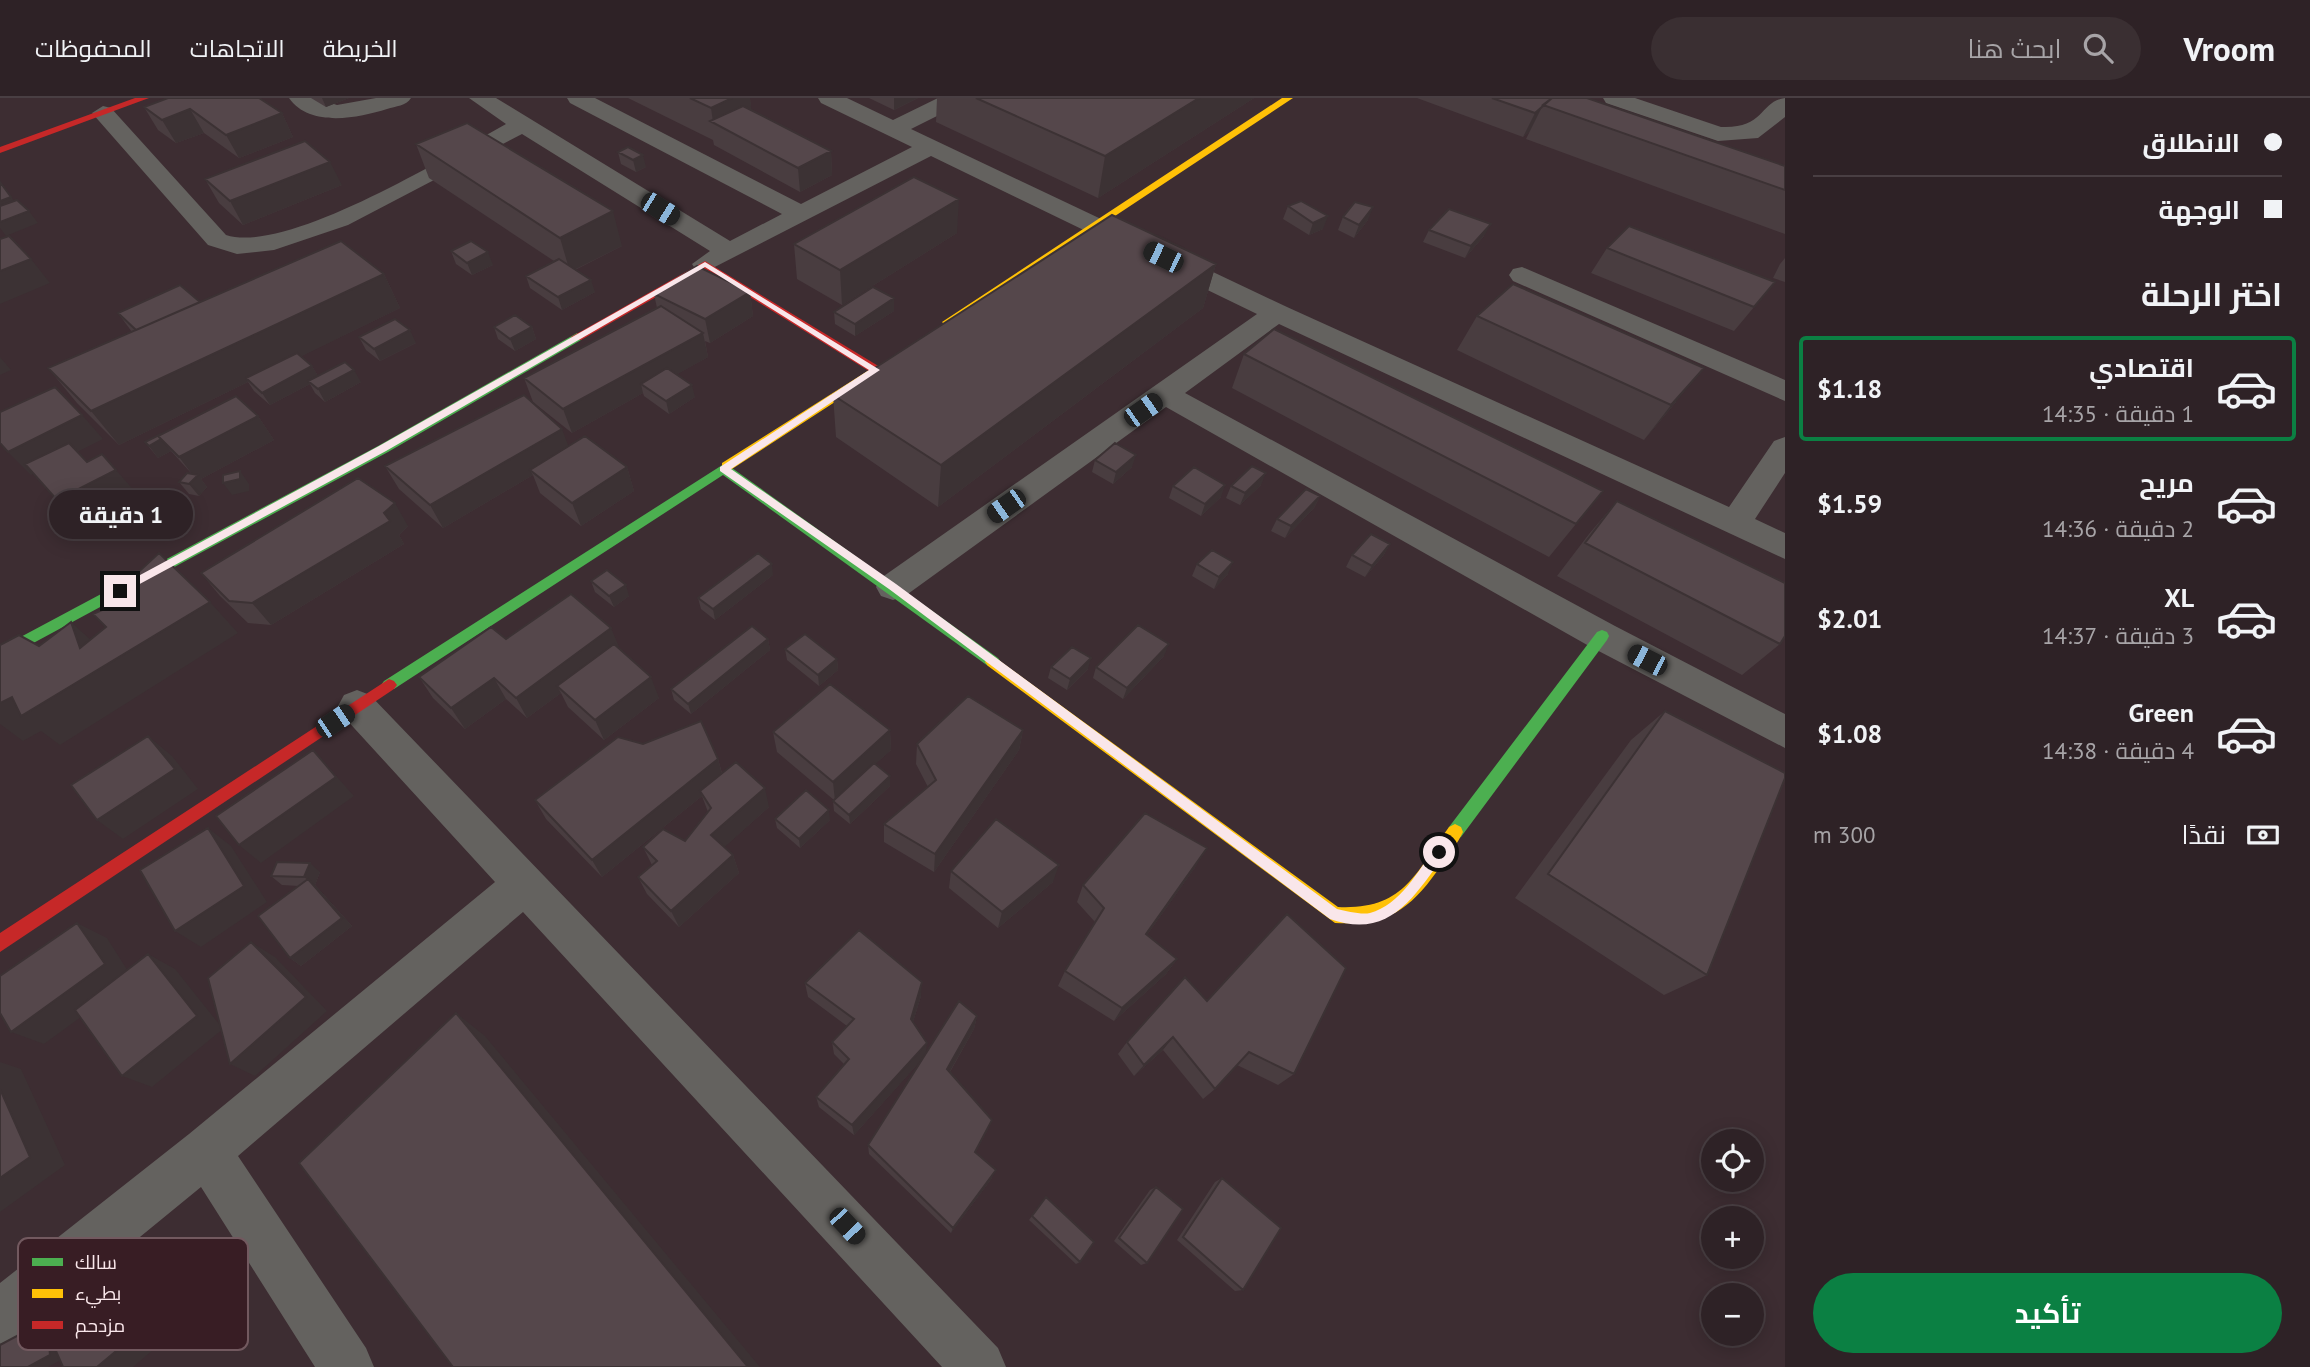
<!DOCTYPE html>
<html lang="ar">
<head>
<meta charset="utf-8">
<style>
	body { margin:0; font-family:"PT Sans",Cairo,sans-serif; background:#3a2f32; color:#f1f3f6; direction:rtl; height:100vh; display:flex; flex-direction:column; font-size:26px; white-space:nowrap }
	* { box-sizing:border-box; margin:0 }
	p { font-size:23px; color:#a7a4a7 }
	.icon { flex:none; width:38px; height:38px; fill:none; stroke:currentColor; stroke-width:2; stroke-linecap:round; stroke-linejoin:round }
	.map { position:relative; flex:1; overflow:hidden; direction:ltr }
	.panel { display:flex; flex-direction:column; background:#2e2226; width:525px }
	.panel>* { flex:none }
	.guide { display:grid; align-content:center; height:154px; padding:0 28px; background:#2e2226 }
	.fabs { position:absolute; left:1701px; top:1031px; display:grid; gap:14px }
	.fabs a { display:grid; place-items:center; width:63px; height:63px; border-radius:50%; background:#2e2226; box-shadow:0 4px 18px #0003,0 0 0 2px #493f43; font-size:35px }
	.end { position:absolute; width:32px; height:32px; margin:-16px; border:9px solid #f9e6ea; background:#111; box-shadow:0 0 0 4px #111 }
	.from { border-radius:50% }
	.bubble { position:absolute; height:49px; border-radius:24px; background:#2e2226; box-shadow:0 4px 18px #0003,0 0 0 2px #493f43; font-size:23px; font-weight:700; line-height:49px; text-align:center; direction:rtl }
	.car { position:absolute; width:21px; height:42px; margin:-21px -10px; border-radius:9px; box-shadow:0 0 5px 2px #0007; background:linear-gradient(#222 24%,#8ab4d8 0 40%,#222 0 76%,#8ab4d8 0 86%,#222 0) }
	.guide b { display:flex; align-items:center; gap:24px; height:66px; font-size:26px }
	.guide b+b { border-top:2px solid #493f43 }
	.guide i { width:18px; height:18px; background:#f1f3f6 }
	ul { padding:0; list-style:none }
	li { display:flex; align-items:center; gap:21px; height:105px; margin:0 14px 10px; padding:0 14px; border:4px solid transparent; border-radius:7px }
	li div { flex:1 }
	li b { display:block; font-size:26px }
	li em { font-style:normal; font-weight:700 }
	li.on { border-color:#0b8043 }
	li>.icon { width:63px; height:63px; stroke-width:1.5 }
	h2 { padding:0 28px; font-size:32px; line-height:84px }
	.pay { display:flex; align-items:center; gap:18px; height:77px; padding:0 28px; font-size:26px }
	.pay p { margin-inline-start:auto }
	.cta { display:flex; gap:14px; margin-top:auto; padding:14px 28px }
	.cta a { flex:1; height:80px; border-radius:42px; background:#0b8043; color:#fff; font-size:28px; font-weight:700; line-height:80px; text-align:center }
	header { display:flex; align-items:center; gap:42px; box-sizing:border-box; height:98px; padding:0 35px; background:#2e2226; border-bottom:2px solid #493f43 }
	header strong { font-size:33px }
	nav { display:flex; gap:38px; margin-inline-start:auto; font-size:24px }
	.search { width:490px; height:63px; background:#3a2f32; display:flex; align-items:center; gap:18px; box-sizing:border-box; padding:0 24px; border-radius:38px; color:#a7a4a7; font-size:26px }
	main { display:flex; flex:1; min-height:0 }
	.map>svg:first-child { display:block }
</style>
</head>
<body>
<header>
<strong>Vroom</strong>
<div class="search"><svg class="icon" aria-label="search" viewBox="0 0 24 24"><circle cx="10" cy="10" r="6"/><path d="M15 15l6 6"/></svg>ابحث هنا</div>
<nav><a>الخريطة</a><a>الاتجاهات</a><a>المحفوظات</a></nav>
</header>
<main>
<section class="panel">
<div class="guide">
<b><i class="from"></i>الانطلاق</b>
<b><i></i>الوجهة</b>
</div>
<h2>اختر الرحلة</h2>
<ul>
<li class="on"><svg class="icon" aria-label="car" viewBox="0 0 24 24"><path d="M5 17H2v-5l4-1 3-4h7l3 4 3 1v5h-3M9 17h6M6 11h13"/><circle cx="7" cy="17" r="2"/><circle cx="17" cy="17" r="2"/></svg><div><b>اقتصادي</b><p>1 دقيقة · 14:35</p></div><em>$1.18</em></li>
<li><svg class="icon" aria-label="car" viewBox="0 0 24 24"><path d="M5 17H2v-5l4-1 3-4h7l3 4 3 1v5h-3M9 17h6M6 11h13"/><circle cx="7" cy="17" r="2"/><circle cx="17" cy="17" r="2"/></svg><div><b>مريح</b><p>2 دقيقة · 14:36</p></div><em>$1.59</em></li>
<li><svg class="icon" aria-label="car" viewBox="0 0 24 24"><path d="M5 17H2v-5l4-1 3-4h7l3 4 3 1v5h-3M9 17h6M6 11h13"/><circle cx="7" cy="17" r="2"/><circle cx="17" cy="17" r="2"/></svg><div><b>XL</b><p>3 دقيقة · 14:37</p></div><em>$2.01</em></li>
<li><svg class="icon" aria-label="car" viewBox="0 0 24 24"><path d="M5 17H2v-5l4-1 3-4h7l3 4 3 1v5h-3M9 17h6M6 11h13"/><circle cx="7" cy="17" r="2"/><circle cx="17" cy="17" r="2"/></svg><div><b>Green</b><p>4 دقيقة · 14:38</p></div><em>$1.08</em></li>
</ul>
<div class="pay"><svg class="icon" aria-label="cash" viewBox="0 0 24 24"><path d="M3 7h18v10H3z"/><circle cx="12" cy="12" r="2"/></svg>نقدًا<p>300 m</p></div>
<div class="cta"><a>تأكيد</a></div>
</section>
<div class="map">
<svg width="1785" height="1269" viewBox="0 0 1785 1269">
	<rect width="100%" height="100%" fill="#3d2d32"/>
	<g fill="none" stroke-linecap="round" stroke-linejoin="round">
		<path fill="#64625f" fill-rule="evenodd" d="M289,0H316L337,7L376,0H411C406,8 396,8 387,11C358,20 310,30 289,0Z
			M469,0H496L730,143L782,116L570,5L567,0H595L801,106L912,49L821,5L818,0H847L893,22L938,0H966L963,5L911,31L1287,209L1729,409L1774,343L1785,339V375L1755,421L1785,435V461L1279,226L1185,295L1615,528L1785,616V650L1589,548L1166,309L905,498L893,502L881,498L876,489L881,480L1257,216L931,58L705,174L696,172L692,166L710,153L522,36L348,127L274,152L237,156L208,147L92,15L103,8L111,10L226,137C287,157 449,57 506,26Z
			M1603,0H1635L1721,29C1765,31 1760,3 1785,0V19L1758,40L1718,43L1606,5Z
			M1522,169L1785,282V303L1513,183L1509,177L1513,171Z
			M357,592L370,597L998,1250L1006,1269H942L523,814L238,1058L366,1250L374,1269H315L201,1089L19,1238L0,1246V1185L189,1036L495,784L344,619L338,608L344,597Z"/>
		<path fill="#4caf50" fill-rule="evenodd" d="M577,235L583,239L581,242L388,354L0,563V550L378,348Z
			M727,364L732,365V370L998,560L1001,564L998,568H988L723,377L394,591H384L381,587L384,583Z
			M1602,532L1607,534L1609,538L1607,542L1461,739L1455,742L1449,739L1447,734L1449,729L1597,534Z"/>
		<path fill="#ffc107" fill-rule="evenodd" d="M1282,0H1293L952,226H944L942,224Z
			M877,267L881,268V274L732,371H722V365Z
			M993,558L1338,809C1404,812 1415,776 1449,729L1455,726L1461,729L1463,734C1458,745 1449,756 1442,766C1412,810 1390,828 1335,825L988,568L985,564L988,560Z"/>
		<path fill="#c62828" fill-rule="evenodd" d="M135,0H149L0,55V49Z
			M705,163L880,269L882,272L880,275H872L705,171L581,242H573L571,239Z
			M389,581L394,583L397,587L394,591L0,854V835Z"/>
	</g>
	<path fill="#493d40" d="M311,0H349L326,9Z
		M628,0H750L751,12L831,53L832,77L800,94L714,47L713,42Z
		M869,0H918L894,12Z
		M937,0H1254L1098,100L936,24Z
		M1417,0H1587L1785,68V136L1526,41L1530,33L1523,39Z
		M144,9L282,15L293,39L239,60L204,35L176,45L158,32Z
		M416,46L622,148L575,172L595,194L562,212L530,190L526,178L554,163L429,80Z
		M618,54L646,69L636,74L621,66Z
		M205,81L342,87L243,127L219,105Z
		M1288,108L1323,131L1309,137L1283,121Z
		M1343,119L1368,122L1354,140L1338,132Z
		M1429,132L1484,138L1465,160L1423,144Z
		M957,135L842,207L797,181L794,146Z
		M1607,150L1775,184L1734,233L1591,175Z
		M451,153L493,167L472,177L456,166Z
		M1785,160V184L1773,180L1780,166Z
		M1216,166L1203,210L938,409L836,339L833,297Z
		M384,176L400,210L301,258L312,268L318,278L361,284L325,304L315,295L310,286L270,307L254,293L248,284L119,347L77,305L48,270L132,234L118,215L200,204Z
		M750,194L753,218L710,245L705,243L708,259L677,276L695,299L669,316L644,298L643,295L572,335L533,304L524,280L657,210L654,196Z
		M894,200V213L855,238L835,226L834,214Z
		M1477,218L1676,304L1644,342L1457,252Z
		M494,229H532L536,241L515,253L498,241Z
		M359,239L416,245L380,263L366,252Z
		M1244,256L1603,393L1549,459L1232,290Z
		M258,318L274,342L201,381L207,389L199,398L189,396L179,384L191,375L171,353L158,360L145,344Z
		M568,348L627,369L634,393L581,428L540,395L533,377L443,430L399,391L385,368Z
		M1095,362L1132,369L1113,386L1092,374Z
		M1261,387L1240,407L1226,400L1231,388Z
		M1173,388L1221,399L1201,418L1169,400Z
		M1320,398L1314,410L1285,440L1271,433L1277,421Z
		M1617,403L1780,546L1742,577L1557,478L1589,436Z
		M408,428L399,437L404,446L271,527L248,525L220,498L201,475Z
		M1390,446L1383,458L1365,479L1346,469L1352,457Z
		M1197,466L1228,476L1214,491L1192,478Z
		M773,477L715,522L701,511L698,500Z
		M591,483L629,498L614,509L595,494Z
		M506,541L620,551L659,600L604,642L568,609L561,595L527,620L506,601L465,631L433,600L419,579Z
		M768,541L770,552L691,616L674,602L671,591Z
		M785,551L837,561L838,572L819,588L787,562Z
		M1164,558L1123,601L1093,580L1096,569Z
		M1051,569L1088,571L1067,592L1048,580Z
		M1665,613L1707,877L1664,897L1515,800L1631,642Z
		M890,632L891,652L875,666L890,688L850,726L834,713L833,703L834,702L777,654L773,634Z
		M1023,632L1019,652L934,774L884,744V726L928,689L916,666L917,646Z
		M643,646L718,661L722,675L769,709L724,749L733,757L739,775L679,829L647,796L638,779L652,767L643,749L685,743L708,714L702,698L602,779L546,721L535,702Z
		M775,721L830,722L800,750L777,730Z
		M1196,768L1147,837L1177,861L1166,876L1114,923L1058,888L1065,873L1095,824L1077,804L1083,787Z
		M951,773L1053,784L998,830L949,790Z
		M320,774L315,787L352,828L301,868L290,860L299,788L282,787L271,778Z
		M805,885L921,898L913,924L926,955L977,918L974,931L950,974L988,1031L975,1055L992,1080L951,1135L869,1056L868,1047L922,961L854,1037L819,1009L816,999L844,966L834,956L832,944L847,928L808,899Z
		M1207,903L1294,976L1278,987L1237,967L1215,991L1203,1001L1163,952L1134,978L1118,956L1127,944Z
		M1222,1080L1243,1192L1235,1193L1177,1142L1215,1084Z
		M1156,1089L1147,1165L1141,1167L1114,1143L1150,1092Z
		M1046,1099L1080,1164L1076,1166L1029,1122Z"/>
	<path fill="#3c3234" d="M322,0H349L326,9Z
		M732,0H750L753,25L713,24L711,10Z
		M894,0H918L894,12Z
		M1199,0H1254L1098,100L1105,58Z
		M1542,9L1530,33L1523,39L1535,15Z
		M190,11L204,35L176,45L162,22Z
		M282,15L293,39L239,60L226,37Z
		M831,53L832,77L800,94L798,70Z
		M643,57L646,69L636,74L633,62Z
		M330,64L342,87L243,127L230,103Z
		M0,84L21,112L0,119Z
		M959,101L957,135L842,207L840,172Z
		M1373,109L1368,122L1354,140L1359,127Z
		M29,113L38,125L6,138L0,130V124Z
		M613,113L622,148L570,174L560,140Z
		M1328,118L1323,131L1309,137L1313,125Z
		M1491,126L1484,138L1465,160L1471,148Z
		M488,154L493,167L472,177L467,165Z
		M31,161L50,185L0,206V173Z
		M1216,166L1203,210L938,409L941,367Z
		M384,176L400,210L249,284L246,280L248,284L119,347L91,313Z
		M591,182L595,194L562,212L558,199Z
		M750,194L753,218L710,245L705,221Z
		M894,200V213L855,238V226Z
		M532,229L536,241L515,253L510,241Z
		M410,232L416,245L380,263L374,251Z
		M703,235L708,259L649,292L641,286L643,295L572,335L563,311Z
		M0,259L11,272L0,277Z
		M312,268L320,281L308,283L310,286L270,307L262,295Z
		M1704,270L1676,304L1644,342L1671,307Z
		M354,272L361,284L325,304L318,291Z
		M692,287L695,299L669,316L666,303Z
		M82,317L103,341L31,377L8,354Z
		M258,318L274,342L201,381L207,389L199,398L189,386L195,380L179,359Z
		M562,331L571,355L530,372L533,377L443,430L430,407Z
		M161,341L171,353L158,360L149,348Z
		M1136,357L1132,369L1113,386L1116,374Z
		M627,369L634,393L581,428L572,405Z
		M116,372L137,396L80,426L57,402Z
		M240,373L249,386V393L232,397L223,385Z
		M1266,375L1261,387L1240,407L1245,395Z
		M1225,387L1221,399L1201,418L1205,406Z
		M1320,398L1314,410L1285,440L1291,428Z
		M395,405L408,428L399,437L404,446L271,527L252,505L384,415Z
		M1390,446L1383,458L1365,479L1372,468Z
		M1233,464L1228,476L1214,491L1219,479Z
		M772,466L773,477L715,522L713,511Z
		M626,487L629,498L614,509L609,498Z
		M210,504L238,535L60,647L41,633L23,643L0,626V605L80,550L71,524L105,555Z
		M611,530L620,551L557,588L561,595L527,620L516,600Z
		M768,541L770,552L691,616L688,606Z
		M1169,546L1164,558L1123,601L1127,590Z
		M1091,560L1088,571L1067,592L1070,581Z
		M837,561L838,572L819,588L818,577Z
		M651,579L659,600L604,642L595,622Z
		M494,580L506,601L465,631L451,610Z
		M890,632L891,652L835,703L833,684Z
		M1023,632L1019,652L934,774L935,756Z
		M148,638L172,658L198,691L123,741L97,722Z
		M313,652L354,698L261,765L239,747Z
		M718,661L723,680L700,693L702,698L602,779L592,762Z
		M890,678V688L850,726L849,717Z
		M765,690L769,709L718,755L711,737Z
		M829,712L830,722L800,750L799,741Z
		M208,730L231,748L267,804L201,849L175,833Z
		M1207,750L1196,768L1137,851L1146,836Z
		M733,757L739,775L679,829L671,813Z
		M310,765L320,774L315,787L352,828L301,868L290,860L314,787L304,779Z
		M1059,767L1053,784L998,830L1002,814Z
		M77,825L107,840L133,881L44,946L11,934Z
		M251,844L275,859L327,913L255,978L230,966Z
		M148,856L175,871L223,931L152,989L122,978Z
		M1177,861L1166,876L1114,923L1122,910Z
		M922,884L921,898L910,934L911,921Z
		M456,915L485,938L760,1269H748Z
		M977,918L974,931L945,982L947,971Z
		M1173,939L1163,952L1134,978L1144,967Z
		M927,945L926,957L854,1037L852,1027Z
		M0,964L21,971L65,1067L0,1114Z
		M996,1072L992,1080L951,1135L953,1130Z
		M137,1142L169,1147L202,1210L133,1269H97Z
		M46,1222L70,1257L48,1269H28Z"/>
	<path fill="#55474b" stroke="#3c3234" stroke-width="2" d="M168,0H259L282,15L226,37L190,11L162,22L144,9Z
		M690,0H732L711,10Z
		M976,0H1199L1105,58Z
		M1492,0H1552L1535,15Z
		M1552,0H1587L1785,68V92L1543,7Z
		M743,8L831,53L798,70L710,23Z
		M467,25L613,113L560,140L416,46Z
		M305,43L330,64L230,103L205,81Z
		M628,49L643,57L633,62L618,54Z
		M914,79L959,101L840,172L794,146Z
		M0,84L11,99L0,103Z
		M17,102L29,113L0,124V108Z
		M1301,103L1328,118L1313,125L1288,108Z
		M1355,104L1373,109L1359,127L1343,119Z
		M1449,111L1491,126L1471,148L1429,132Z
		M1112,117L1216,166L941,367L833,297Z
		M1629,128L1775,184L1754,209L1607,150Z
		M9,138L31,161L0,173V141Z
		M341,143L384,176L91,313L48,270Z
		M471,143L488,154L467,165L451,153Z
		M559,161L591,182L558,199L526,178Z
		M697,168L750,194L705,221L654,196Z
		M1513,186L1704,270L1671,307L1477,218Z
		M180,187L200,204L136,232L118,215Z
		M873,189L894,200L855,226L834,214Z
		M661,208L703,235L563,311L524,280Z
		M515,217L532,229L510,241L494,229Z
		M395,221L410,232L374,251L359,239Z
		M1274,231L1603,393L1576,426L1244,256Z
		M297,255L312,268L262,295L246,280Z
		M345,264L354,272L318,291L308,283Z
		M667,270L692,287L666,303L641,286Z
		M55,289L82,317L8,354L0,345V314Z
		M524,297L562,331L430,407L385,368Z
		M236,298L258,318L179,359L158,338Z
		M161,336L158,338L161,341L149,348L145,344Z
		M585,338L627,369L572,405L530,372Z
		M69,345L87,364L102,356L116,372L57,402L25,366Z
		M1115,345L1136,357L1116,374L1095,362Z
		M1252,368L1266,375L1245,395L1231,388Z
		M1194,369L1225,387L1205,406L1173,388Z
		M240,373V381L223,385V377Z
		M187,375L198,377L189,386L179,384Z
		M358,380L395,405L384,415L390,423L252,505L229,503L201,475Z
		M1306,391L1320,398L1291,428L1277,421Z
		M1617,403L1785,485V538L1780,546L1585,445Z
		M1371,436L1390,446L1372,468L1352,457Z
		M1212,452L1233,464L1219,479L1197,466Z
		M159,455L210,504L21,618L12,599L0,605V547L19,537L39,548L71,524L80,550L106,529L93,516L123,503L121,496L132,480Z
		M758,455L772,466L713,511L698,500Z
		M607,472L626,487L609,498L591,483Z
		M571,496L611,530L516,600L494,580L451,610L419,579L491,529L506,541Z
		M1138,527L1169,546L1127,590L1096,569Z
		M752,528L768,541L688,606L671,591Z
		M805,536L837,561L818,577L785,551Z
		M614,546L651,579L595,622L557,588Z
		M1072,549L1091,560L1070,581L1051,569Z
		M830,586L890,632L833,684L773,634Z
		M968,598L1023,632L935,756L884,726L936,682L917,646Z
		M1665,613L1785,675V680L1707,877L1548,776Z
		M701,623L718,661L592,762L535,702L618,639L643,646Z
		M148,638L175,671L97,722L71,687Z
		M313,652L336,679L239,747L216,718Z
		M736,664L765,690L711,737L733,757L671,813L638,779L657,763L643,749L663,731L685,743L711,710L700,693Z
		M874,665L890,678L849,717L833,703Z
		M806,692L829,712L799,741L775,721Z
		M1145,715L1207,750L1146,836L1177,861L1122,910L1065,873L1104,810L1083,787Z
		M996,721L1059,767L1002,814L951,773Z
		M208,730L244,788L175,833L140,772Z
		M277,764L310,765L304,779L271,778Z
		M308,781L342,820L290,860L258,818Z
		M1287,816L1346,870L1294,976L1249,954L1215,991L1173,939L1144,967L1127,944L1185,879L1207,903Z
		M77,825L105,866L11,934L0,915V878Z
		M859,832L922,884L911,921L927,945L852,1027L816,999L849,961L832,944L854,921L805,885Z
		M251,844L306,899L230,966L208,880Z
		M148,856L197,918L122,978L75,912Z
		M959,903L977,918L947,971L992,1022L975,1054L996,1072L953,1130L868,1047Z
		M456,915L748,1269H453L299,1065Z
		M0,991L30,1059L0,1080Z
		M1222,1080L1281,1130L1243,1192L1183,1139Z
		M1156,1089L1183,1111L1147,1165L1119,1140Z
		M1046,1099L1094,1144L1080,1164L1032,1118Z
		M137,1142L171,1207L97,1269H63L41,1219Z
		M43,1224L48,1234L50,1257L28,1269H0V1247Z"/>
	<path fill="#f9e6ea" d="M705,164L880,272L731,371L896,486L1337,811C1347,813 1361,817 1370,815C1400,807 1418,773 1435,750H1444V758C1413,800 1389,842 1330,821L889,491L720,373V369L869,272L705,169L386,353L123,495H116V490L379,348Z"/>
	<rect x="18" y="1140" width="230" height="112" rx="10" fill="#381d24" stroke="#72595f" stroke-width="2"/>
	<rect x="32" y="1160" width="31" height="8" fill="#4caf50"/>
	<rect x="32" y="1191" width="31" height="9" fill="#ffc107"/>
	<rect x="32" y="1223" width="31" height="8" fill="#c62828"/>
	<g font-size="19" fill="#f9e6ea">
		<text x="75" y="1171">سالك</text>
		<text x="75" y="1202">بطيء</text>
		<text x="75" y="1234">مزدحم</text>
	</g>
</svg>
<div class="fabs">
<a><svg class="icon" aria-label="locate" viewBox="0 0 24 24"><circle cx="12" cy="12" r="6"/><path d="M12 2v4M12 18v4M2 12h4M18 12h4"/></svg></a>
<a>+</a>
<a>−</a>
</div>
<i class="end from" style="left:1439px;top:754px"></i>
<i class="end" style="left:120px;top:493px"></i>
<div class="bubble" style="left:49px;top:392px;width:144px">1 دقيقة</div>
<i class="car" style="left:660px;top:111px;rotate:122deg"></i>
<i class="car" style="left:1163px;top:159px;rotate:296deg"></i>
<i class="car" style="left:1143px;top:312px;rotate:55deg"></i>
<i class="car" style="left:1006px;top:408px;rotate:235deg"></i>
<i class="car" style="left:1647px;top:562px;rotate:297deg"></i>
<i class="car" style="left:335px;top:623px;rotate:56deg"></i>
<i class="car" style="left:847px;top:1128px;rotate:137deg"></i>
</div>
</main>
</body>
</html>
